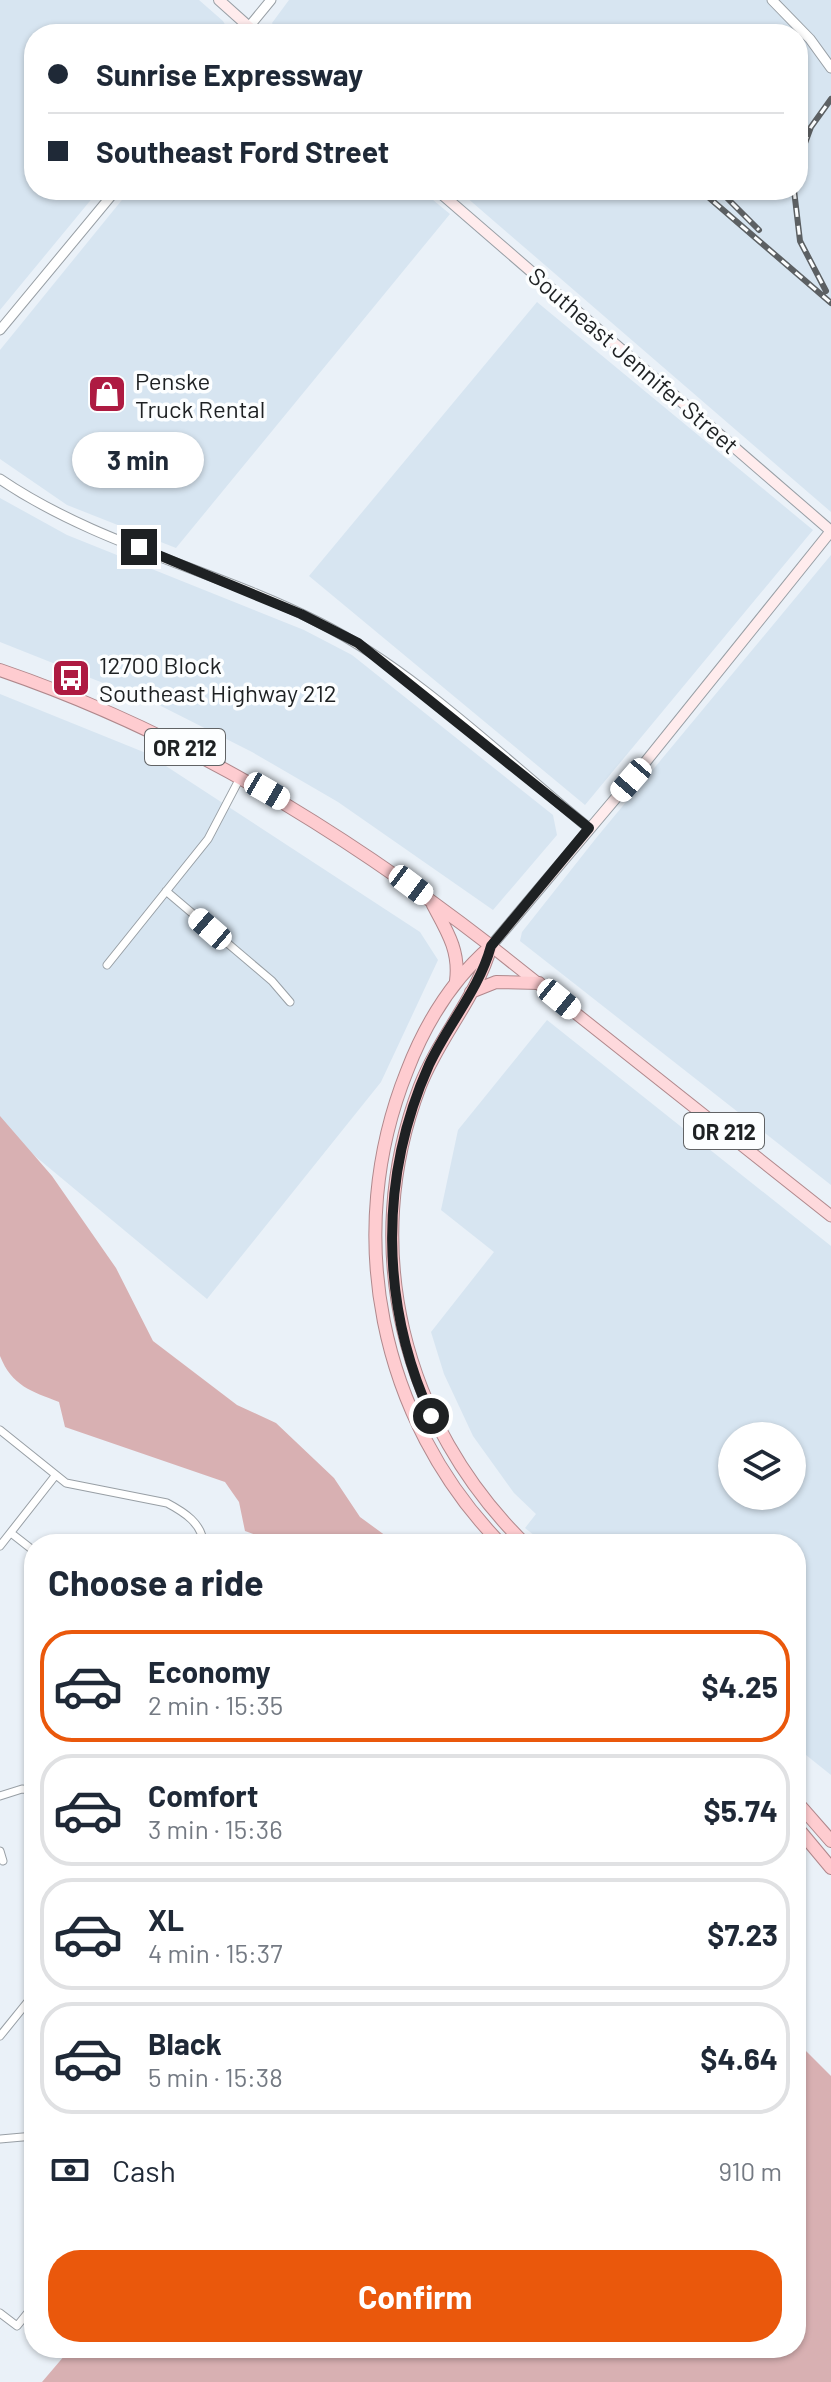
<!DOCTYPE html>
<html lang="en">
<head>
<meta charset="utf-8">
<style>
	body { margin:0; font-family:Barlow,sans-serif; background:#f6f6f7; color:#1f2937; height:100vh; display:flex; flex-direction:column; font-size:30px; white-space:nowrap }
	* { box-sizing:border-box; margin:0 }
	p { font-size:26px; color:#747a83 }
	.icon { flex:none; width:44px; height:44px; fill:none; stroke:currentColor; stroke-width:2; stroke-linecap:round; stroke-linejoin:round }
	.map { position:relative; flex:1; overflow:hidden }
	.sheet { position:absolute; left:24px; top:1534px; width:782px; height:824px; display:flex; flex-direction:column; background:#fff; border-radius:32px; box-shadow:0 2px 6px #0004 }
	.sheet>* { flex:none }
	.guide { position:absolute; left:24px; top:24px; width:784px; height:176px; border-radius:32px; box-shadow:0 2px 6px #0004; display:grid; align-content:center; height:176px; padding:0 24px; background:#fff }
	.controls { position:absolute; left:718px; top:1422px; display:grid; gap:16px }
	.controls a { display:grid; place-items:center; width:88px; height:88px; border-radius:50%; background:#fff; box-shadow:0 2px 6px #0004; font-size:40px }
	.end { position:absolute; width:36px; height:36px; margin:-18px; border:10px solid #1e2123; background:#fff; box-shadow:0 0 0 4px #fff }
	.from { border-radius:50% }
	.bubble { position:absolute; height:56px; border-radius:28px; background:#fff; box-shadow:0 2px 6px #0004; font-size:26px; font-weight:700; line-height:56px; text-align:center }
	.car { position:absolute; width:24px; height:48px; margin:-24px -12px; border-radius:10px; box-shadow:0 0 6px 2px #0007; background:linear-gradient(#fff 24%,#345 0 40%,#fff 0 76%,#345 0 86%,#fff 0) }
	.guide b { display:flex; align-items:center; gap:28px; height:76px; font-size:30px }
	.guide b+b { border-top:2px solid #e0e1e3 }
	.guide i { width:20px; height:20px; background:#1f2937 }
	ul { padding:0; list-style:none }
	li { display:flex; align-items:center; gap:24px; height:112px; margin:0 16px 12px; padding:0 8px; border:4px solid #e0e1e3; border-radius:32px }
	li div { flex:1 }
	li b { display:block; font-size:30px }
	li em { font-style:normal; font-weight:700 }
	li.on { border-color:#ea580c }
	li>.icon { width:72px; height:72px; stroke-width:1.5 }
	h2 { padding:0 24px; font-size:36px; line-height:96px }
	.pay { display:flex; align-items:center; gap:20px; height:88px; padding:0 24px; font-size:30px }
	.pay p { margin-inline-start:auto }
	.cta { display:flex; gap:16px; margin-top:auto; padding:16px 24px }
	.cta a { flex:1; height:92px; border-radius:32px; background:#ea580c; color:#fff; font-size:32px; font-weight:700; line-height:92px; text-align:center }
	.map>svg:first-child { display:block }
</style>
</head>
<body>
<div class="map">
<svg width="831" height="2382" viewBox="0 0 831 2382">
	<rect width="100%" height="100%" fill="#eaf1f8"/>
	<path fill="#d7e5f1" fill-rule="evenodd" d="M0,0H199L223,21L228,30L227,34H34V190H99L0,310Z
		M289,0H831V512L458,190H798V34H279L272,23Z
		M130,190H421L450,214L176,548L67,505L0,459V350Z
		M537,302L813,530L585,805L309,576Z
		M0,498L67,535L304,630L352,655L553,815L557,835L493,910L338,802L252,752L161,706L0,642Z
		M831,555V1185L520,941L522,932L597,837Z
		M0,694L146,753L420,932L438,960L381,1082L207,1299L0,1127Z
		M547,1020L831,1246V1775L796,1747V1544H545L525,1528L536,1514L514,1493L473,1436L444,1374L431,1332L494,1252L441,1210L458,1130ZM732,1436H792V1496H732Z"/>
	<path fill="#d8b0b2" d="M0,1116L52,1176L116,1268L153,1341L237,1405L276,1423L334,1478L360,1517L397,1544H280V1534L259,1536L245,1531L239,1502L225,1482L65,1427L59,1402C31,1391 12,1386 0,1356Z
		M796,2041L831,2076V2382H42L71,2348H796Z"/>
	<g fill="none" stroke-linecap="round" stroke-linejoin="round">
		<defs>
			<path id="minor" d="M166,891L272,981L290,1002
				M107,965L208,839L240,778
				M0,1430L66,1483L167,1503C184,1512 203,1524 203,1544
				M11,1533L34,1551
				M0,1546L55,1476
				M0,1796L22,1789L34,1790
				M0,1851L3,1861
				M0,2036L34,1994
				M0,2139L34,2136
				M0,2313L17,2326L34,2305"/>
			<path id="tertiary" d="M772,0L810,39L831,68
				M243,34L271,0
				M0,330L116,190
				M0,479C97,545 216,570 320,623C415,671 505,760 589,828"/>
			<path id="secondary" d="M219,0L257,34
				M437,190L831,531
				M491,946L631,780L831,531"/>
			<path id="primary" d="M491,946L831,1216"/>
			<path id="trunk" d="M0,670C181,732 341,830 491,946
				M433,905C447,931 460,951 456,981
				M491,946C453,979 425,1024 407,1071C342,1233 379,1419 501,1544
				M491,946C477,997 439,1037 420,1086C358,1248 403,1424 525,1544
				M471,992L496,982L539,983
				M796,1801L831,1841
				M796,1826L831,1868"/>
		</defs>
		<use href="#minor" stroke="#989fa5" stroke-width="9"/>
		<use href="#tertiary" stroke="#989fa5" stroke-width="11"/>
		<use href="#secondary" stroke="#989fa5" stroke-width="12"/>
		<use href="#primary" stroke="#b0888c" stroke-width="13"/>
		<use href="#trunk" stroke="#b0888c" stroke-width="14"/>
		<use href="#minor" stroke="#fff" stroke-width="7"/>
		<use href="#tertiary" stroke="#fff" stroke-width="9"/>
		<use href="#secondary" stroke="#ffeced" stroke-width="10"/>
		<use href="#primary" stroke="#fed9dc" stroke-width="11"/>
		<use href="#trunk" stroke="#feccd0" stroke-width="12"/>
		<defs>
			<path id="rail" d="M798,162L811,127L831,99
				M700,190L831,303
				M719,190L759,230
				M794,190L800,241L826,291"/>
		</defs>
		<use href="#rail" stroke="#5c6063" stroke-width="6"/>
		<use href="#rail" stroke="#fcfeff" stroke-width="3" stroke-dasharray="9" stroke-linecap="butt"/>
	</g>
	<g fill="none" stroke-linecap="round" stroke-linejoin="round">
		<path stroke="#1e2123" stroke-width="10" d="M139,547L301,614L358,643L589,828L491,946C479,990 448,1024 429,1065C379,1177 380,1304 431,1416"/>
	</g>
	<defs>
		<symbol id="shop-square" viewBox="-11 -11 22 22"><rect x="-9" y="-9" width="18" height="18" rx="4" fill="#ae1b42" stroke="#fcfeff"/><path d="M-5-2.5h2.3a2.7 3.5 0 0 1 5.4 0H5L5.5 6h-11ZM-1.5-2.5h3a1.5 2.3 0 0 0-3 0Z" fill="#fff"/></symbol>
		<symbol id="bus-square" viewBox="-11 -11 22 22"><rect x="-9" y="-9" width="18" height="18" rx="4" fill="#ae1b42" stroke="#fcfeff"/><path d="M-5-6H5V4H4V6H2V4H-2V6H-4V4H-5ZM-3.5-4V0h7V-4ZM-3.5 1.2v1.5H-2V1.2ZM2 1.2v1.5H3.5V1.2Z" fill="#fff"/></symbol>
	</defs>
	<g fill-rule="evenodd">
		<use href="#shop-square" x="85" y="372" width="44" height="44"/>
		<use href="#bus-square" x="49" y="656" width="44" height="44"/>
	</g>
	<g text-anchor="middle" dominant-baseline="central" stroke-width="7" stroke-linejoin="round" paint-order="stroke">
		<g fill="#fcfeff" stroke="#616365" stroke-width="2">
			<rect x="145" y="729" width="80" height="36" rx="6"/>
			<rect x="684" y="1113" width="80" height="36" rx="6"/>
		</g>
		<g font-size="22" font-weight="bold" fill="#1e2123">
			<text x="185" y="747">OR 212</text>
			<text x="724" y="1131">OR 212</text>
		</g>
		<g font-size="24" fill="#1e2123" stroke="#fcfeff">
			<text transform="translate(634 360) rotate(41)">Southeast Jennifer Street</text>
		</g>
		<g font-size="24" fill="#1e2123" stroke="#fcfeff" text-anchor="start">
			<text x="135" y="380">Penske<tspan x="135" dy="28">Truck Rental</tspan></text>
			<text x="99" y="664">12700 Block<tspan x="99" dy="28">Southeast Highway 212</tspan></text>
		</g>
	</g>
</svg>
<div class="controls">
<a><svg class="icon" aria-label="layers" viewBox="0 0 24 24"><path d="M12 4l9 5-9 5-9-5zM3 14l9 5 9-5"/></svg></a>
</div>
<i class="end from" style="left:431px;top:1416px"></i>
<i class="end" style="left:139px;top:547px"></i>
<div class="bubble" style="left:72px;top:432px;width:132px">3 min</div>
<i class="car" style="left:631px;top:780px;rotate:221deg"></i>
<i class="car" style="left:267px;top:791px;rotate:120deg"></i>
<i class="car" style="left:411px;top:885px;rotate:127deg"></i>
<i class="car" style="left:210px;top:929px;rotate:311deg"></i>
<i class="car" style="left:559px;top:999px;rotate:129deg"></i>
<div class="guide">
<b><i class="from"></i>Sunrise Expressway</b>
<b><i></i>Southeast Ford Street</b>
</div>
<section class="sheet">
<h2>Choose a ride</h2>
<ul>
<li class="on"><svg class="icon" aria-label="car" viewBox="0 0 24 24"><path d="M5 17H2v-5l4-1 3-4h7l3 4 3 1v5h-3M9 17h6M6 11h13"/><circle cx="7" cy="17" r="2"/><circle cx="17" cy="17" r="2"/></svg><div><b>Economy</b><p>2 min · 15:35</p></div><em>$4.25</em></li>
<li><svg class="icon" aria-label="car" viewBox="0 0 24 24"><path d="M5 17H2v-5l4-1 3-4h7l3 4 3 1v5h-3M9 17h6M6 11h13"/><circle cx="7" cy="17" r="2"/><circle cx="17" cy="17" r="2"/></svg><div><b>Comfort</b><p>3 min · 15:36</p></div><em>$5.74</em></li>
<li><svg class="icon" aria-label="car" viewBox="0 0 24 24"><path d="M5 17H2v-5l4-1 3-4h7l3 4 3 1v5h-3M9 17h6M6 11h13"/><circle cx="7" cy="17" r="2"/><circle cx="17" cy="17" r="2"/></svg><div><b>XL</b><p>4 min · 15:37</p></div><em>$7.23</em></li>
<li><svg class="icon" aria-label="car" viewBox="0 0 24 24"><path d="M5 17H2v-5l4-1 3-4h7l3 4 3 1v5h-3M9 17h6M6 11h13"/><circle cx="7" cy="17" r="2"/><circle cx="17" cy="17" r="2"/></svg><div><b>Black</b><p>5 min · 15:38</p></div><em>$4.64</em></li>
</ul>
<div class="pay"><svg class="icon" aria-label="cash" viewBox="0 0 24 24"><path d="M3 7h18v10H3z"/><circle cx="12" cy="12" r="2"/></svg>Cash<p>910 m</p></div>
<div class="cta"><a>Confirm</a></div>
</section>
</div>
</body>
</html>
